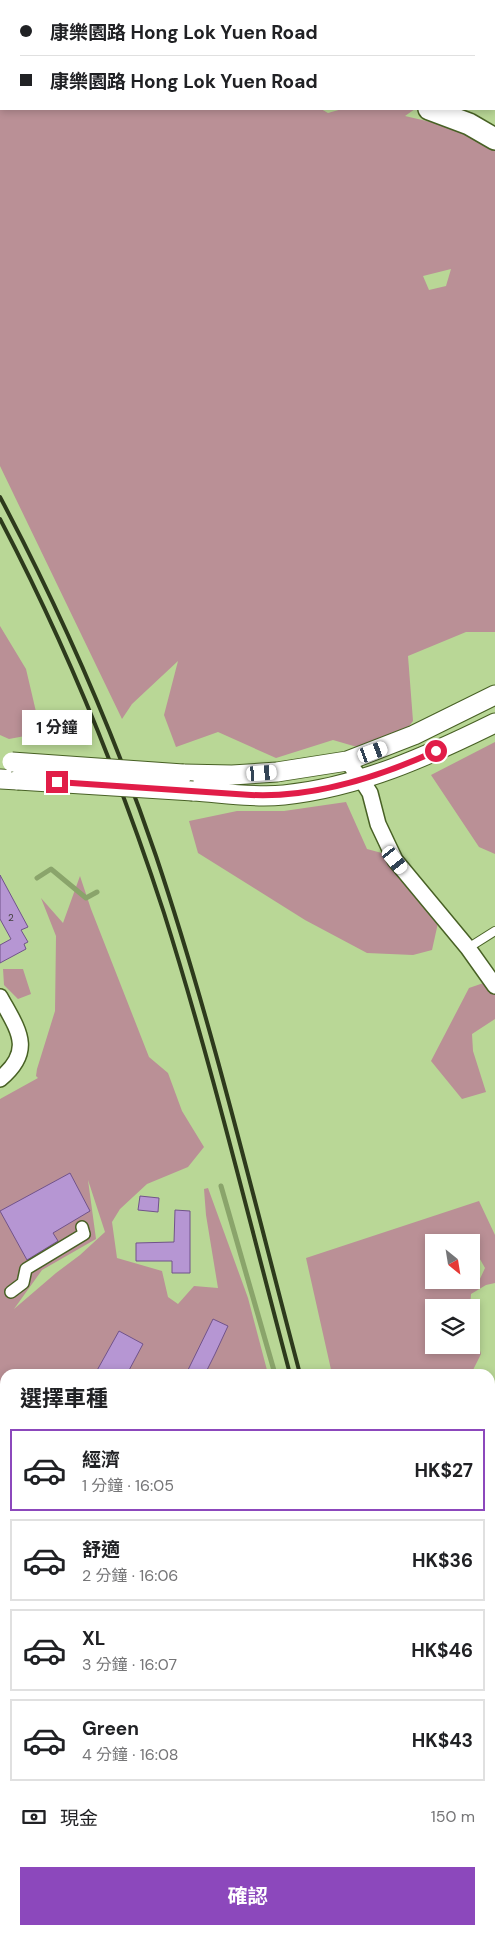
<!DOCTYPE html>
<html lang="zh-TW">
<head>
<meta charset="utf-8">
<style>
	body { margin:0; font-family:"DM Sans","Noto Sans TC",sans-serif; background:#f6f6f6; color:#202124; height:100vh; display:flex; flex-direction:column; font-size:19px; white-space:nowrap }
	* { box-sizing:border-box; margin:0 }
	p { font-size:16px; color:#757577 }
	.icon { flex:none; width:28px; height:28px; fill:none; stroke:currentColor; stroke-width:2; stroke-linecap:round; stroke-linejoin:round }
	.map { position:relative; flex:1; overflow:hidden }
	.sheet { position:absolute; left:0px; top:1369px; width:495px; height:566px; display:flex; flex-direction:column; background:#fff; border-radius:15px 15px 0 0; box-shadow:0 2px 8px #0003 }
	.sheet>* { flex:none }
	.guide { position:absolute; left:0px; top:0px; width:495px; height:110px; box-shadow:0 2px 8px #0003; display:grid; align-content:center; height:110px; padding:0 20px; background:#fff }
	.needle { width:32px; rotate:150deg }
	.controls { position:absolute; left:425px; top:1234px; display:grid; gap:10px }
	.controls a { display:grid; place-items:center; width:55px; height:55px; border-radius:0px; background:#fff; box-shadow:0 2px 8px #0003; font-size:25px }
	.end { position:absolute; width:22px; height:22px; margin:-11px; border:6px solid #e11d48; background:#fff; box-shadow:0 0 0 2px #fff }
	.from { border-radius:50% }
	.bubble { position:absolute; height:35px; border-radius:0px; background:#fff; box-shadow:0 2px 8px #0003; font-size:16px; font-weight:700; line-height:35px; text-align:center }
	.car { position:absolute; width:15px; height:30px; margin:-15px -8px; border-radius:6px; box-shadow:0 0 4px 1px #0007; background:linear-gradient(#fff 24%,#345 0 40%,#fff 0 76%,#345 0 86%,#fff 0) }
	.guide b { display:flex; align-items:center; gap:18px; height:48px; font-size:19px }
	.guide b+b { border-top:1px solid #e0e0e0 }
	.guide i { width:12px; height:12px; background:#202124 }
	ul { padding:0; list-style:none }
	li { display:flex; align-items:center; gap:15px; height:82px; margin:0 10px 8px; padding:0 10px; border:2px solid #e0e0e0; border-radius:0px }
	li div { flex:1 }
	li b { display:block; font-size:19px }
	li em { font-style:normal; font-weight:700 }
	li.current { border-color:#8c48bc }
	li>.icon { width:45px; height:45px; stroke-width:1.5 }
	h2 { padding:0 20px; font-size:22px; line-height:60px }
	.pay { display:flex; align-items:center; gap:12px; height:55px; padding:0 20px; font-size:19px }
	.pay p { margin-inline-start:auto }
	.primary-button { display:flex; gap:10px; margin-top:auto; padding:10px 20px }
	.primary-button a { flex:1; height:58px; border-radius:0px; background:#8c48bc; color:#fff; font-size:20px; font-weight:700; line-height:58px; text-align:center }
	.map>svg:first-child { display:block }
</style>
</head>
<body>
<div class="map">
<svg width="495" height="1934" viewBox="0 0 495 1934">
	<rect width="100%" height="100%" fill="#b9d796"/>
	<path fill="#ba9096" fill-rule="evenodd" d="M0,78L1,109H321L328,113L342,109H415L405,116L461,129L495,148V632H466L408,656L413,721L402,735L357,747L333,740L276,758L218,732L176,747L164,715L178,661L132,704L122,719L0,466ZM451,269L446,286L429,290L423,276Z
		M0,626L26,669L41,733L9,739L0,735Z
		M495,742V854L479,847L431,775Z
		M346,802L367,849L404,859L438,923L432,950L413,955L367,953L305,920L198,853L189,821L237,811H284Z
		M80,876L91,909L149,1057L168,1073L182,1111L204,1147L188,1167L147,1184L120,1209L112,1222L117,1258L162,1271L168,1297L178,1304L194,1286L218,1288L206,1215L204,1189L208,1188L248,1298L268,1374H5V1530H0V1099L38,1078L36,1076L37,1069L55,1011L56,936L41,898L63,923ZM88,1180L105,1232L80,1255L56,1273L14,1309L42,1270L96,1239Z
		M3,969H23L31,994L18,999L4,985Z
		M495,979V1019L472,1034L473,1051L486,1092L462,1099L431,1061L469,988Z
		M479,1201L495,1235V1283L486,1285L471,1294L470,1307L434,1308V1345H471V1318L481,1354L471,1374H332L306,1258ZM434,1242H471V1255L477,1254L485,1268L478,1283L460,1280H434Z
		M5,1637V1749L0,1750V1638Z"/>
	<path fill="#8aa46b" d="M0,0H189L1,1V16Z"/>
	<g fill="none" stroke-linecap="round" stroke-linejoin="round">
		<path stroke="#8aa46b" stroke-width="5" d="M37,878L51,869L86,898L97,892
			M221,1186L275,1374"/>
	</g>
	<path fill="#b696d3" stroke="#71538a" d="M0,875L28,927L21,930L28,942L24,944L26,949L0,963V945L11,939L0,919Z
		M70,1173L90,1211L53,1233L58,1241L27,1260L0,1211Z
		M140,1196L159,1198L158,1212L138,1210Z
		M175,1210L190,1211V1273H172V1261H136V1243L174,1242Z
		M213,1319L228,1326L215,1354L205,1374H186Z
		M119,1331L143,1344L127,1374H95Z"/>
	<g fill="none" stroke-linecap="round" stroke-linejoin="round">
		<defs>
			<path id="service" d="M229,1L230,0
				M494,71L495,72
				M468,948L495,931
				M490,1491L495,1485
				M0,1573L5,1574
				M490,1579L495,1571"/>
			<path id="pedestrian" d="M11,1292L23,1283L26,1269L84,1234L82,1227"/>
			<path id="minor" d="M347,761L361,779L370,793L378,824L395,860L468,948L495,986
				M0,997C18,1030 35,1050 0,1079
				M0,1770L5,1769
				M77,1930V1934
				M288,1930L289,1934
				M122,1934L145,1930"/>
			<path id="tertiary" d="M183,774L232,775L277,772L347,761L414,735L495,695
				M0,779L18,780
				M193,791C223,793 254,798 284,795C360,787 428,756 495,723"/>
			<path id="secondary" d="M0,66L1,67
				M429,109L469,124L495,139"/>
		</defs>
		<use href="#service" stroke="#486125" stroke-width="10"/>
		<use href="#pedestrian" stroke="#486125" stroke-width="14"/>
		<use href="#minor" stroke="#486125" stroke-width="18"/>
		<use href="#tertiary" stroke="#486125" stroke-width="21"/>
		<use href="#secondary" stroke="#486125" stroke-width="24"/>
		<use href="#service" stroke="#fff" stroke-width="8"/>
		<use href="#pedestrian" stroke="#fff" stroke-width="11"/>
		<use href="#minor" stroke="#fff" stroke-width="15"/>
		<use href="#tertiary" stroke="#fff" stroke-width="19"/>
		<use href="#secondary" stroke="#fff" stroke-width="21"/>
		<path stroke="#2d3a1c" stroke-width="4" d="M0,497C61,612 114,733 156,856C213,1026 254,1201 300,1374
			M0,519C66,645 120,778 164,913C212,1065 249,1220 290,1374
			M438,1930L439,1934
			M448,1930L449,1934"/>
		<defs>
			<path id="tertiary-bridge" d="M12,762L183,774
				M18,780L193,791"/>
		</defs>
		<use href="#tertiary-bridge" stroke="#486125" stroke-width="21" stroke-linecap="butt"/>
		<use href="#tertiary-bridge" stroke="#fff" stroke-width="19"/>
	</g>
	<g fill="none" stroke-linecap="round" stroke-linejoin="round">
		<path stroke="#e11d48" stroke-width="6" d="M57,782L251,795C315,798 379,777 436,751"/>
	</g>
	<g text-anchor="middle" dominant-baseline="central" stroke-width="4" stroke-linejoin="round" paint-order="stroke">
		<g font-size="10" fill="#403f3c">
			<text x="11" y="917">2</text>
		</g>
	</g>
</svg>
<div class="controls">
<a><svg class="needle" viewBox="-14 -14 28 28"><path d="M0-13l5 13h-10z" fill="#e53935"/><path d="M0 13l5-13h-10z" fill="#757577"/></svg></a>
<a><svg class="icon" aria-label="layers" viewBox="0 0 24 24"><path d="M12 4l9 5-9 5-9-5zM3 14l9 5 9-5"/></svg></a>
</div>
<i class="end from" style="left:436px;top:751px"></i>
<i class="end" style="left:57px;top:782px"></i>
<div class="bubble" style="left:22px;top:710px;width:70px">1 分鐘</div>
<i class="car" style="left:373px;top:752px;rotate:70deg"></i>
<i class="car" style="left:262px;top:773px;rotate:86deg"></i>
<i class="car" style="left:395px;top:860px;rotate:141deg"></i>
<div class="guide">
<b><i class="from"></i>康樂園路 Hong Lok Yuen Road</b>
<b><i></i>康樂園路 Hong Lok Yuen Road</b>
</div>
<section class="sheet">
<h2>選擇車種</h2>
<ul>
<li class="current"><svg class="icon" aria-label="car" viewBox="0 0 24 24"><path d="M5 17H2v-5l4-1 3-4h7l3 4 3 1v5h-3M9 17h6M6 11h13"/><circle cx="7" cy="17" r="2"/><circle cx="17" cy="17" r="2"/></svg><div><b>經濟</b><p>1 分鐘 · 16:05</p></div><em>HK$27</em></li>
<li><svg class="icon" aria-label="car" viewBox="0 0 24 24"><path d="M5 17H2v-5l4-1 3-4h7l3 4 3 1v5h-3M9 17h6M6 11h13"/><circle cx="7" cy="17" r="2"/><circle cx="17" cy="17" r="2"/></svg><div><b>舒適</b><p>2 分鐘 · 16:06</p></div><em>HK$36</em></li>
<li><svg class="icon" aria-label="car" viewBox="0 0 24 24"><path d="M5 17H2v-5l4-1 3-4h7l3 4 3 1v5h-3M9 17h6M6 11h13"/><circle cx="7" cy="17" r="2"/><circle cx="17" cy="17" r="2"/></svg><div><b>XL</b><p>3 分鐘 · 16:07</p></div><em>HK$46</em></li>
<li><svg class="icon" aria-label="car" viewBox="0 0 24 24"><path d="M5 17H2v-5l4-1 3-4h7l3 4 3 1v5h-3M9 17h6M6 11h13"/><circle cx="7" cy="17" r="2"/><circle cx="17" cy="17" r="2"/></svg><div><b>Green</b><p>4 分鐘 · 16:08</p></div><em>HK$43</em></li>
</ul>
<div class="pay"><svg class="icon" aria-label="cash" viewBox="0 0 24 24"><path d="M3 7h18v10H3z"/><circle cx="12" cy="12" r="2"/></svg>現金<p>150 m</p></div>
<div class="primary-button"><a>確認</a></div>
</section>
</div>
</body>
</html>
